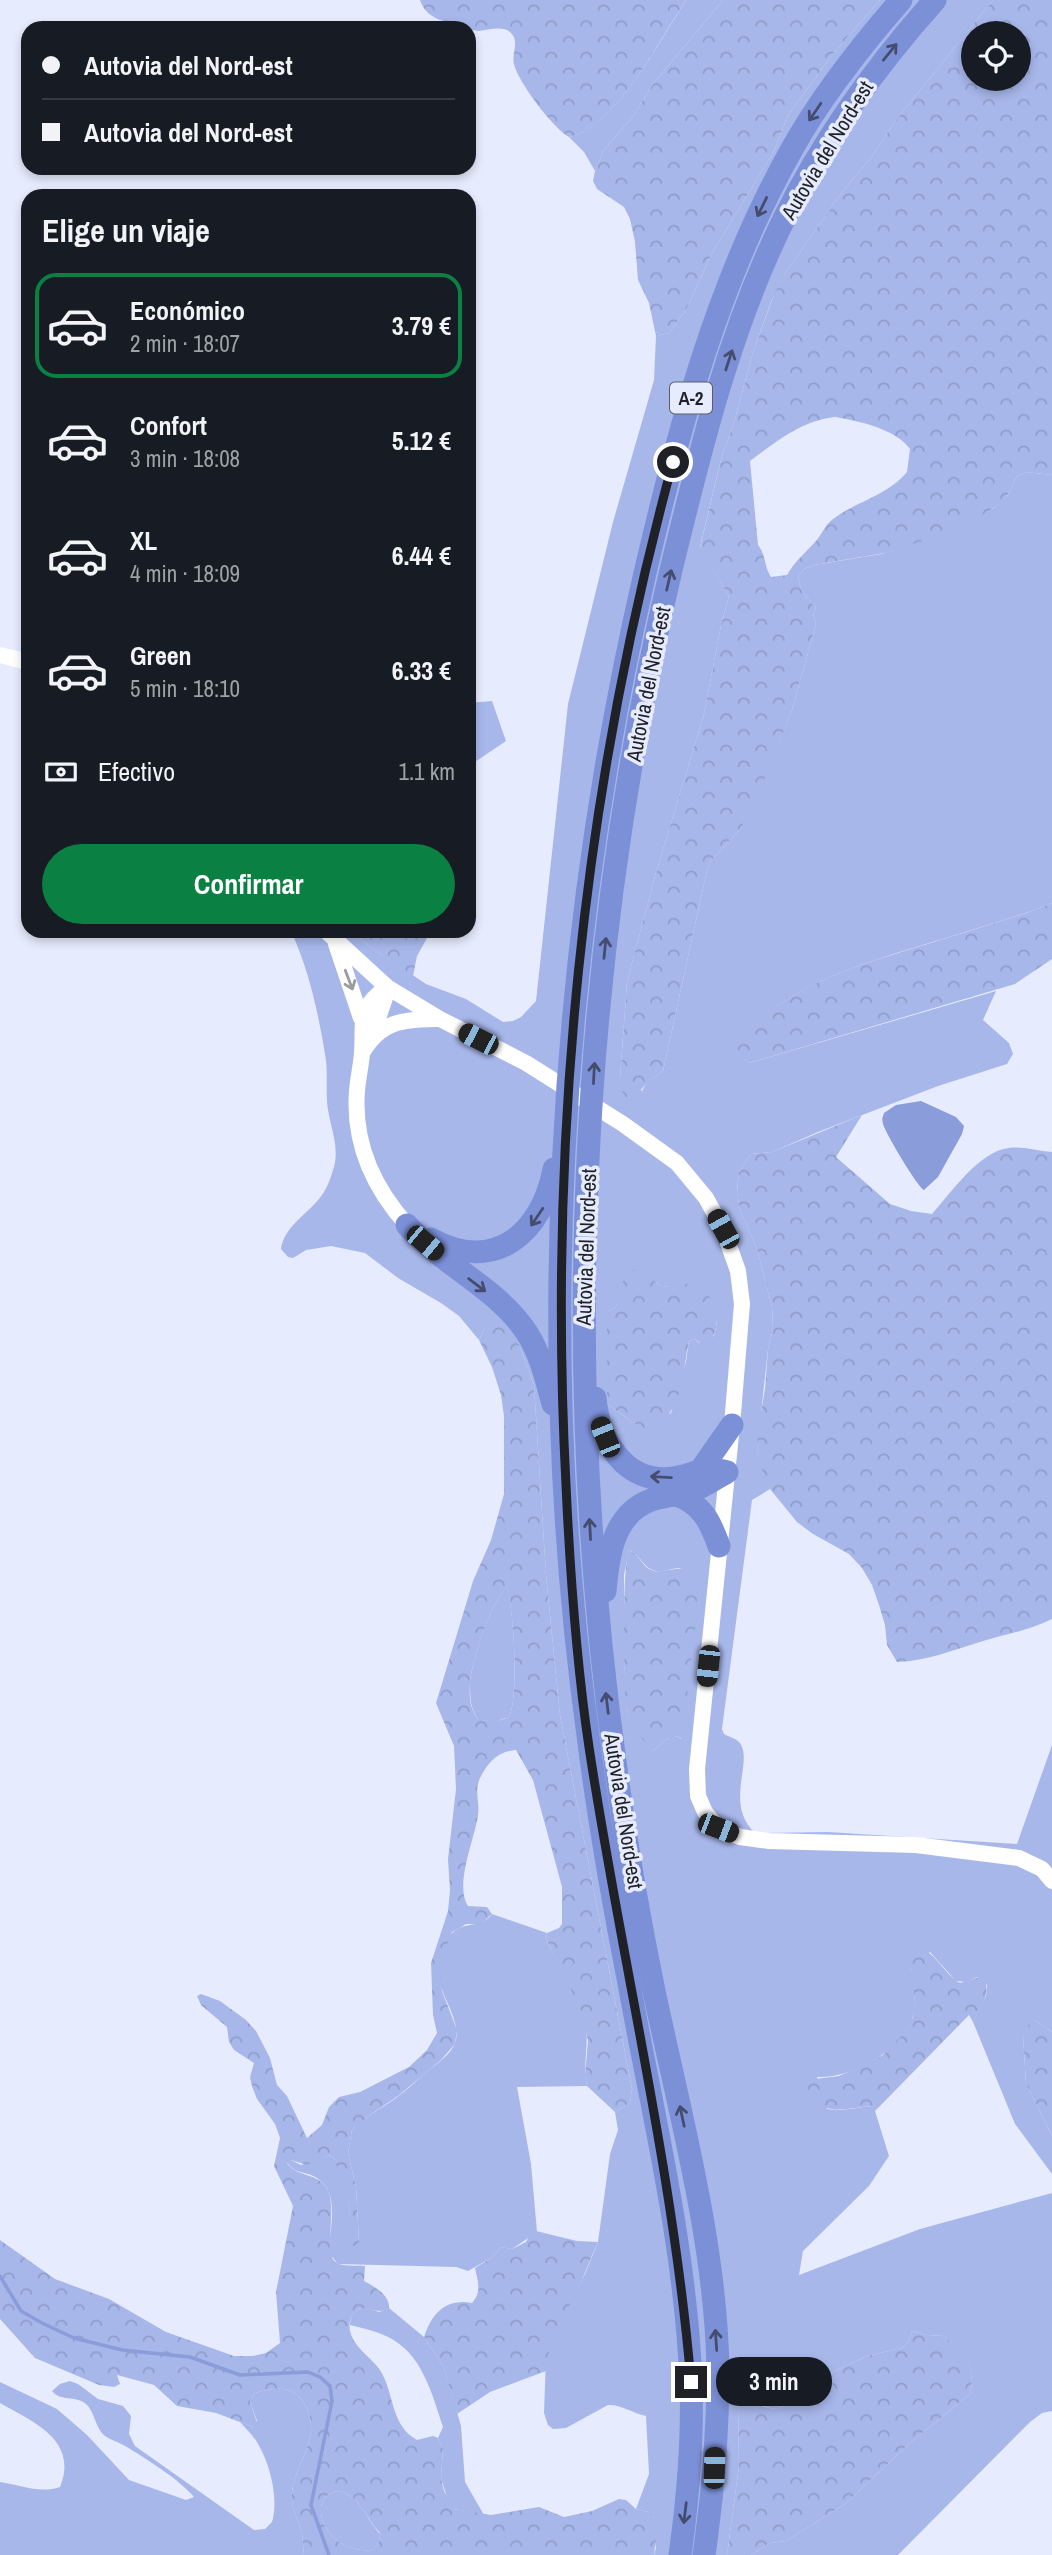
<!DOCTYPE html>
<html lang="es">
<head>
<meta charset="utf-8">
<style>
	body { margin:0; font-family:"Archivo Narrow",sans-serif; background:#242831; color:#f1f3f6; height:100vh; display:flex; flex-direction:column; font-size:26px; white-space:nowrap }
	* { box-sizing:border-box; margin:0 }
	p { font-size:23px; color:#9ea1a6 }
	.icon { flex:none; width:38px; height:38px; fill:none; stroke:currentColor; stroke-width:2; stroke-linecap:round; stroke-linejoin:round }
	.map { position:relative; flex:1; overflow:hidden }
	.panel { position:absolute; left:21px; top:189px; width:455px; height:749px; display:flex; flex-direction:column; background:#171b24; border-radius:21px; box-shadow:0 4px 10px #0003 }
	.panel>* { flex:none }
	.top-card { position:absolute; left:21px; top:21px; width:455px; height:154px; border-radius:21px; box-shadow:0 4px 10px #0003; display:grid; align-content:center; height:154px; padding:0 21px; background:#171b24 }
	.fabs { position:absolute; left:961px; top:21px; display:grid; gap:14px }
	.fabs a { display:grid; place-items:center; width:70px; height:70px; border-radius:50%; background:#171b24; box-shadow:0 4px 10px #0003; font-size:35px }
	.end { position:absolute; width:32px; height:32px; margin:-16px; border:9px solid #1f2127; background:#fff; box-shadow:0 0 0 4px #fff }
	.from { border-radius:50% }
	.bubble { position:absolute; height:49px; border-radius:24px; background:#171b24; box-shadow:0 4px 10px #0003; font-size:23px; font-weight:800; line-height:49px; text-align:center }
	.car { position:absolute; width:21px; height:42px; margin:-21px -10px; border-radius:9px; box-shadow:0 0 5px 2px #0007; background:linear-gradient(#222 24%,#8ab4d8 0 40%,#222 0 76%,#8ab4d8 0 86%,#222 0) }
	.top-card b { display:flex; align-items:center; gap:24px; height:66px; font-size:26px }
	.top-card b+b { border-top:2px solid #363941 }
	.top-card i { width:18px; height:18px; background:#f1f3f6 }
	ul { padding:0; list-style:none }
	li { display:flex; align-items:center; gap:21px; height:105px; margin:0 14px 10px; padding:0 7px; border:4px solid transparent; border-radius:21px }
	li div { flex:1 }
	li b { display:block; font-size:26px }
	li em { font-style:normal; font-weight:800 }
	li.current { border-color:#0b8043 }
	li>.icon { width:63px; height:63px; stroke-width:1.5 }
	h2 { padding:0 21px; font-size:32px; line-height:84px }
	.pay { display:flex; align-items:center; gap:18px; height:77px; padding:0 21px; font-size:26px }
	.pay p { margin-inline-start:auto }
	.action { display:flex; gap:14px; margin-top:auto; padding:14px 21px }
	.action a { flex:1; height:80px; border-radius:42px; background:#0b8043; color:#fff; font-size:28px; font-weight:800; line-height:80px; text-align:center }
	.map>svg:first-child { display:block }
</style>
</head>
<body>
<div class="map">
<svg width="1052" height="2555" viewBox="0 0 1052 2555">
	<defs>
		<pattern id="forest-crowns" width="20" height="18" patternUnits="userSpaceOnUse" patternTransform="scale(1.75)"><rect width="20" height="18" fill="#a7b7ea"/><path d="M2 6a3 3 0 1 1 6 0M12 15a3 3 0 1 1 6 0" fill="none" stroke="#8f9dc9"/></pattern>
	</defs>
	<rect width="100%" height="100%" fill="#e6ecfe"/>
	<path fill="#a7b7ea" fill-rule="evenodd" d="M686,0H723L653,84L633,116L604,150L595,171L584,152L569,137C614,129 662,37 686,0Z
		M880,0H993L896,120L873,155L843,191L786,272L771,302L753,352L733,426L722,455L700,547L729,596L721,625L704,714L655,876L627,982L620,1078L642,1091L647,1082L663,1071L707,870L711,861L740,829L751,811L792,710L816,624L813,614L816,607C806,598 800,591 798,577L804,569L814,565L881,554L949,530L994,508L1008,495L1017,476L1026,472L1052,475V903L1032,911C997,922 963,933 929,943C862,964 774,988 735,1050L749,1063L996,991L983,1020L1009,1043L1013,1054L1007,1064L938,1086L818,1132L772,1152L751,1154L739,1172L737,1191L740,1210L757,1249L772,1307L773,1329L768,1349L757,1451L770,1489L752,1500L722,1729L724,1734C729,1737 735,1738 739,1742C755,1760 723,1803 755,1833L828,1832L1017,1844L1052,1745V2032L1035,2020L1023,2035L1026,2083L1052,2136V2174L1015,2124L973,2022L986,1996L987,1985L977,1977L966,1982L956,1981L930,1952L910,1967C914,1984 917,1999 913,2016C904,2050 851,2079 817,2077L827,2109C845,2112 862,2105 880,2106L875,2111L889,2156L869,2186L803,2251L799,2275L920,2229L1052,2193V2411L1042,2413L1030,2422L898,2555H751L770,2543L786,2541L845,2504L909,2444L970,2394C977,2369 963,2349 943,2336L927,2335L912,2331L909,2341L902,2348L867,2356L824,2376L785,2406L774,2409L754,2403L738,2405L739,2466L727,2555H654L656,2548L649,2512L636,2509L649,2474L646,2416C633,2413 619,2404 608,2405L566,2428L553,2429L548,2425L544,2413L546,2357L552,2338L585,2274L598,2242L610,2154L618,2130L615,2112L630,2103L632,2089L560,1715L546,1575L534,1385L518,1342L485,1327L479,1340L459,1316L441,1303L398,1278L365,1253L331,1246L306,1250L293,1258L288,1257L281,1249C284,1227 306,1215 319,1199C326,1191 330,1180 333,1170C341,1147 329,1126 327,1102C326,1086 328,1070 325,1054C318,1012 309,970 291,931H351L372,948L426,984L466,999L503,1022L513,1021L521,1017L536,1001L568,704L613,522L654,380L656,336L669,333L686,310L711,255L774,151L788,115L833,54ZM656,1282L662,1287L688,1284L717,1322L714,1336L699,1343L695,1339L689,1341L686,1362L671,1413L638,1426L607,1404V1312L616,1307L621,1287ZM629,1550C641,1555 644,1570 657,1571C665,1572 672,1568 680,1568L696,1582L681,1739L677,1736L665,1740L653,1751L636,1729L627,1711L624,1660V1575Z
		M492,701L506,741L469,766V703Z
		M507,1588C514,1608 519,1699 509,1717L494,1722L479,1720C470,1710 470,1696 470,1684C471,1664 491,1600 507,1588Z
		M492,1914L547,1933L545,1937C557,1964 579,1991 585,2021C590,2043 582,2064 587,2086L517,2087L531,2164L537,2232L512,2249L501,2247L491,2258L468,2271L456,2267L338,2264L329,2253C329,2227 343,2189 311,2175C300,2171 294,2173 287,2162L291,2160L301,2165L332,2155L339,2167L350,2206L349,2226L359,2242L356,2187L348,2153L352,2130C365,2116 381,2109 396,2098C407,2090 418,2079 429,2070C438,2063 451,2054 455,2043C463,2021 438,1994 438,1971C438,1962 444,1948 448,1940C457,1918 481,1931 492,1914Z
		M365,2307L379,2312L389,2308L424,2337L444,2367L461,2426L465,2482L484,2515L454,2509L449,2504L441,2478L443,2449L438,2438L443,2427C432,2394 422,2352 386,2336C375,2331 362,2328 350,2325C350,2316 356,2308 365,2307Z
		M70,2381L78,2384L98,2399L123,2406L131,2416L129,2434L135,2446L254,2530L265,2529L272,2522C279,2499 270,2464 258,2444C254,2436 246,2429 240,2422L253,2427L257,2421L250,2401L255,2393C274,2388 292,2384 304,2403C325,2439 293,2461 292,2496C291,2509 299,2521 302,2533C303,2540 303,2548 304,2555H0V2482C20,2485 40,2494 60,2487C79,2440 33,2422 0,2403V2382L57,2409L87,2435L129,2480L186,2500L194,2497C179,2479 145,2458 125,2446C118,2442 111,2440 105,2436C95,2428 95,2412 86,2404C76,2395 60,2402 52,2391L60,2384Z
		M339,2491C361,2497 366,2518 380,2534L379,2542L372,2550C324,2555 303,2495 339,2491Z"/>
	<path fill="url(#forest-crowns)" fill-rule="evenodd" d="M420,0H686C661,37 615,129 569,137C553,128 518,82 514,64C511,54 520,42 511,33C503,25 489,30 479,31C472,31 465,27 458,25C442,21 426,18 420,0Z
		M723,0H880L833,54L788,115L774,151L711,255L686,310L669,333L656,336L649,303L638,280L635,242L630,219L624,207L597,189L593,181L595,171L604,150L633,116L653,84Z
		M993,0H1052V475L1026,472L1017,476C1014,482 1011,490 1007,496C990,519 908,548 879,554C857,558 835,561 814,565L804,569L798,577C800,591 806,598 816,607L813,614L816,624L792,710L752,811L740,829L711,861L707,870L663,1071C658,1075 652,1078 648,1082C639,1091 639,1096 625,1097L620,1088V1078L627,982L655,876L704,714L721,625L729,596L700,548L722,455L733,426L753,352L775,292L786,272L843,191L873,155L896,120ZM973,33H1018V79H973ZM835,417C859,421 896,429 910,449L907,472C887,496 857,501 833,519C825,525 822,534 816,541C806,552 795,561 787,575L771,577C764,566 766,555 758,545L750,461C777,441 801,421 835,417Z
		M1052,903V959L1015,984L749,1063L734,1050C774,989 858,965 924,945C960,934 996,923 1032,911Z
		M351,931H431L417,956L413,976L372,948Z
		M862,1115L836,1157L890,1204L911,1211L932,1214C951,1193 979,1151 1009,1148C1023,1146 1038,1151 1052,1152V1619C1030,1630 1007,1634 983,1641C953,1650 928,1661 897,1662L887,1645L885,1625L879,1605L872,1585L862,1568L849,1554L813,1534L797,1522L770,1489L762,1470L757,1451L758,1430L765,1389L768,1349L773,1329L772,1307L757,1249L740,1210L737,1192L739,1172L751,1154L772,1152Z
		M639,1268L662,1287C673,1286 686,1281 696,1286C719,1295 724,1331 705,1347L695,1339L689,1341C682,1374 684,1411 651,1430L638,1426L607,1404V1312L616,1307C619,1291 622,1272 639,1268Z
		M501,1319L518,1342L534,1385L546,1575L560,1715L632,2089L630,2103L615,2112L587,2086L585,2075L588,2041L582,2012L545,1937L547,1933L559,1928L562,1924V1887L533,1780L516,1750C498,1751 488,1762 480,1778C474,1791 480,1802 478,1815C475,1838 454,1885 468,1906L487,1907L492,1914L481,1924H466L452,1932L439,1966L442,1991L457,2030L455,2044L441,2060L398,2096L367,2117L352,2130L348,2153L356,2187L359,2242L357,2246H352L346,2239L350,2206L334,2158L331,2155L307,2165L291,2160L287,2163C297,2178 318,2172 327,2189C338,2207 322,2256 337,2263C344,2267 357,2265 365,2266L364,2281C375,2287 390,2295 389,2308C378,2315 371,2307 360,2308C352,2314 348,2320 350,2331C354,2348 371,2357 380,2370C395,2394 390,2425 417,2440L433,2436L438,2438L443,2449L441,2478L444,2491L454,2509L491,2515L539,2507L564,2517L592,2511L619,2499L626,2500L636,2509L649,2512L658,2522L654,2555H304C303,2548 303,2540 302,2533C299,2521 291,2509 292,2496C293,2461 325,2439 304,2403C292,2384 274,2388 255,2393L250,2401L258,2426L253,2427L216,2413L177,2406L154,2385L117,2375L120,2384L114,2387L99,2385L35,2358L0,2319V2240L55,2279L109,2299L166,2332L234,2356H253L266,2353L280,2343L276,2292L293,2206L274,2166L280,2138L275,2124L257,2099L252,2086L250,2077L254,2063L234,2050L229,2042L227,2027L201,2005L197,1996L201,1994L220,2001L246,2020L256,2031L270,2058L277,2085L287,2096L307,2138L322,2125L329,2107L339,2097L360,2092L409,2067L427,2050L437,2033L433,2015L431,1963L448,1911L450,1890L448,1859L456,1789L454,1746L436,1703L473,1581L491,1540L504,1494V1416L501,1395L492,1367L479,1340L485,1327ZM507,1589C514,1609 519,1699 509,1717C499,1722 490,1722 478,1719C470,1710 469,1696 470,1683C471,1665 492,1597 507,1589ZM339,2491C361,2497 366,2518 380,2533L379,2542L372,2550C324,2555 303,2495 339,2491Z
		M629,1550C639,1554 641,1564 649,1569C665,1579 693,1550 699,1595L682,1739L677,1736L665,1740L653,1751C643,1741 630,1725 627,1710C623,1691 622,1564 629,1550Z
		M919,1948C937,1953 944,1974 960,1983L983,1976C992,1993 981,2007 973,2022L969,2015L880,2106C852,2105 823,2121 804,2091V2085L807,2080L839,2076L864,2065L883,2055L906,2031L913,2017L915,1999L910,1967L914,1950Z
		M1035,2020L1052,2032V2136L1026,2083L1023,2035L1027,2026Z
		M532,2230L577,2241L598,2242C591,2258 585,2273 578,2289C565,2316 548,2340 546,2371L490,2392L457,2414L444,2367L424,2337C432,2313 446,2298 472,2303C482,2292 478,2282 475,2268L491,2258L501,2247L512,2249L526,2242Z
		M912,2331L927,2335L943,2336C964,2349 977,2369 970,2394L909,2444L845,2504L786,2541L770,2543L751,2555H727L739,2466L738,2405L741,2401L774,2409L785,2406L824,2376L867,2356L902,2348L909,2341Z"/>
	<path fill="#8a9cda" d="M921,1101L956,1117L964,1126L962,1134L938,1177L924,1190C917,1186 886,1134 883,1124C882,1118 882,1119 884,1113L896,1105Z"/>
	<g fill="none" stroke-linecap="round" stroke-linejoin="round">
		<path stroke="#8a9cda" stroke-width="3.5" d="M0,2276L21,2311L42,2323L74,2338L122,2350L190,2357L240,2375L308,2372L320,2377L330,2386L332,2401L311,2505L329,2555"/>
		<path stroke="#fff" stroke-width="16" d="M0,655L28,662
			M326,931L387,987L440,1019L526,1063L623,1124L677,1163L706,1198L723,1229L738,1271L742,1304L732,1425L697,1769L698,1796L705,1812L718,1828L740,1837L769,1841L916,1845L1019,1858L1042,1869L1052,1881
			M336,944L361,1018
			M387,987C357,1008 364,1021 362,1053C361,1066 358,1078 357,1091C353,1142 373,1187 407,1225
			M372,1036L385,998L387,987
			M362,1053C382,1019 404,1020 440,1019"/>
		<path stroke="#7c90d8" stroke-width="23" d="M407,1225C442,1265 498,1288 527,1333C541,1355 546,1379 553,1404
			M431,1239C495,1274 542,1233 554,1169
			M595,1398C599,1440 625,1485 674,1478C697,1475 700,1465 727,1472
			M702,1468L732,1425
			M676,1495C702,1504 710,1521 719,1546
			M605,1591C608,1556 613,1514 651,1500C663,1496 676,1495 689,1492C702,1488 715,1479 727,1472
			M680,2555C688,2498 693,2441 691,2384C686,2247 652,2112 628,1978C613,1901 599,1822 589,1743C535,1356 557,954 645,573C679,427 718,280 792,149C822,95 861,46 901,0
			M704,2555C713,2494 718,2432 718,2370C716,2244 680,2114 654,1991C639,1918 626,1843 616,1769C560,1370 578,962 671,570C700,451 730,327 785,217C824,138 876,66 935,0"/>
	</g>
	<defs><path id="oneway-shaft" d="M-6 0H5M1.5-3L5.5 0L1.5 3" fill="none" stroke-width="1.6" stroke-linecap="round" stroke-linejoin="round" transform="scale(1.75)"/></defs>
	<g stroke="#444d6e">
		<use href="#oneway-shaft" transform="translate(890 52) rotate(-51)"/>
		<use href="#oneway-shaft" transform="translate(815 112) rotate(124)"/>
		<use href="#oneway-shaft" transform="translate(762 207) rotate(116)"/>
		<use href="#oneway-shaft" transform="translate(729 360) rotate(-72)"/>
		<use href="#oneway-shaft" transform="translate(669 580) rotate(-77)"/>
		<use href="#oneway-shaft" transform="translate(605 948) rotate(-84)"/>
		<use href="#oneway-shaft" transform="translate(594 1073) rotate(-87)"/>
		<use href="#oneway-shaft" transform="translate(537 1217) rotate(124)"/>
		<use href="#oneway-shaft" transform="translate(477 1285) rotate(37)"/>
		<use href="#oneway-shaft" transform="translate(661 1477) rotate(-177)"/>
		<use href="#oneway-shaft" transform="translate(590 1529) rotate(-93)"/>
		<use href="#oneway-shaft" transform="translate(607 1703) rotate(-97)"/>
		<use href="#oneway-shaft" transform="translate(682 2116) rotate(-102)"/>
		<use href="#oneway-shaft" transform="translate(716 2340) rotate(-94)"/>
		<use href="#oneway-shaft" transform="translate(685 2513) rotate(97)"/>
	</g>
	<use stroke="#9a9b9e" href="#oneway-shaft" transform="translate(349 980) rotate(69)"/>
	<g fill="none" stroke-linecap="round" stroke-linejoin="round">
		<path stroke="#1f2127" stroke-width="9" d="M673,462C582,794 548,1142 566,1485C570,1572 576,1660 589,1747C621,1959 673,2168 691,2382"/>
	</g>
	<g text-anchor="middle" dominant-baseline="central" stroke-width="7" stroke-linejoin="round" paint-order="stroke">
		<rect fill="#e6ecfe" stroke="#5b5e68" stroke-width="2" x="670" y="382.5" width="42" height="31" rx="5"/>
		<g font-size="19" font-weight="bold" fill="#1f2127">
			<text x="691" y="398">A-2</text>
		</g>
		<g font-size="21" fill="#1f2127" stroke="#e6ecfe">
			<text transform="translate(827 150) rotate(-59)">Autovia del Nord-est</text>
			<text transform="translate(648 684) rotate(-79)">Autovia del Nord-est</text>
			<text transform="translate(586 1247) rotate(-88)">Autovia del Nord-est</text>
			<text transform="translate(624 1811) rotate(81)">Autovia del Nord-est</text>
		</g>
	</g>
</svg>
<div class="fabs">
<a><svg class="icon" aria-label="locate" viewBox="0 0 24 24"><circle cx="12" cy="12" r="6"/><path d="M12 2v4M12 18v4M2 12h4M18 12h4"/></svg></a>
</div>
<i class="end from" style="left:673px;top:462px"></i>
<i class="end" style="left:691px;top:2382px"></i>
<div class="bubble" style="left:716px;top:2357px;width:116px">3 min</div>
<i class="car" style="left:478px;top:1039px;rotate:297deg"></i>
<i class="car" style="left:723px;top:1229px;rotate:331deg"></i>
<i class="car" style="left:425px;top:1243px;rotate:130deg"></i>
<i class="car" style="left:605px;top:1437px;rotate:338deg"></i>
<i class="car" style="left:708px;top:1666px;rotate:186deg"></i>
<i class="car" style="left:718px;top:1828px;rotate:111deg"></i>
<i class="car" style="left:714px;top:2468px;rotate:2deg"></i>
<div class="top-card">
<b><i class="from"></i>Autovia del Nord-est</b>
<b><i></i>Autovia del Nord-est</b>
</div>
<section class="panel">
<h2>Elige un viaje</h2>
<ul>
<li class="current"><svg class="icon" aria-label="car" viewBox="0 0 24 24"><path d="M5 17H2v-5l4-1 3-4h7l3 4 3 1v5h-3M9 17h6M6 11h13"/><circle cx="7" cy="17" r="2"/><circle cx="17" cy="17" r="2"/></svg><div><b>Económico</b><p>2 min · 18:07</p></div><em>3.79 €</em></li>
<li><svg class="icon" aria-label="car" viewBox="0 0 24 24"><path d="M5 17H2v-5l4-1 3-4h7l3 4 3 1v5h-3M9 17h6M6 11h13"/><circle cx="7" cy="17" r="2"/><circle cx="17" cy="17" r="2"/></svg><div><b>Confort</b><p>3 min · 18:08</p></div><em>5.12 €</em></li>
<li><svg class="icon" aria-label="car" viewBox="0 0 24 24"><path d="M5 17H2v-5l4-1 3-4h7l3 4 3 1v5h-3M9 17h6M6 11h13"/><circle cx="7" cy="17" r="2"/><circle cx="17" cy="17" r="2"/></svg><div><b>XL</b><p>4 min · 18:09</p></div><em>6.44 €</em></li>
<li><svg class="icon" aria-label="car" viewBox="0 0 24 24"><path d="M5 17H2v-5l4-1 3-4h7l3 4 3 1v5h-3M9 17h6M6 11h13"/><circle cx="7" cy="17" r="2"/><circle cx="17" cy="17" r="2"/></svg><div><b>Green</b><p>5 min · 18:10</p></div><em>6.33 €</em></li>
</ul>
<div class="pay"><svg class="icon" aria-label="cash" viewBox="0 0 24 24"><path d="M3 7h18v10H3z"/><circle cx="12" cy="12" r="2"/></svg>Efectivo<p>1.1 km</p></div>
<div class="action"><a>Confirmar</a></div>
</section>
</div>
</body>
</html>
